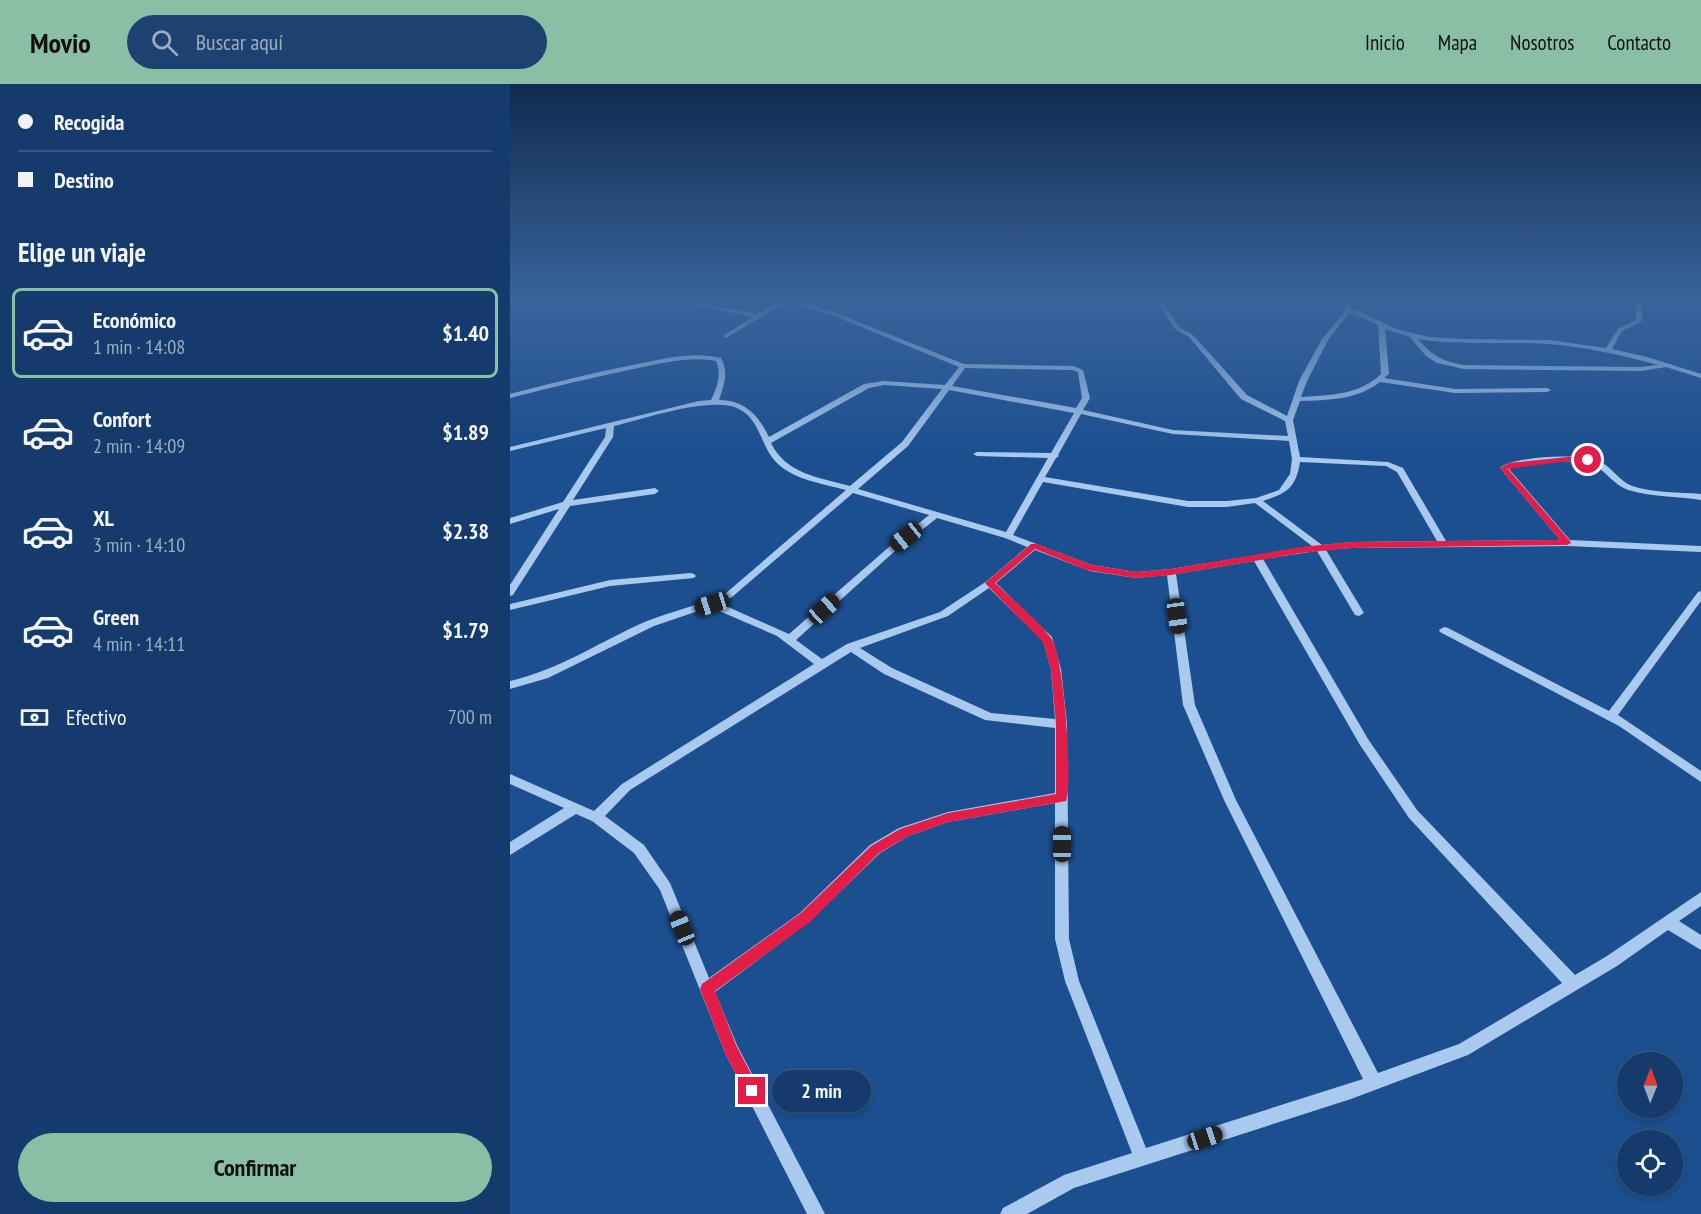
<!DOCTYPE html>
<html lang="es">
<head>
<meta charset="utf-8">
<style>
	body { margin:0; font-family:"PT Sans Narrow",sans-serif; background:#1d4271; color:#f1f3f6; height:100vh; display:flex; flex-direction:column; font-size:22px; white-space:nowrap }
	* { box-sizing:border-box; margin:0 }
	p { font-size:20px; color:#9dadc1 }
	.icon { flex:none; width:33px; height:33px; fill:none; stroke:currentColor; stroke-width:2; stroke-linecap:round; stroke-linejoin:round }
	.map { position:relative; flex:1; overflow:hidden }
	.panel { display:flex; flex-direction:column; background:#143b6b; width:510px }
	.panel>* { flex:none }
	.top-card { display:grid; align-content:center; height:132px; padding:0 18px; background:#143b6b }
	.needle { width:39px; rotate:1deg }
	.tools { position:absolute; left:1107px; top:968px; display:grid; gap:12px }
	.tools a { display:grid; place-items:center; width:66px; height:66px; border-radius:50%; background:#143b6b; box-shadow:0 3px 9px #0003,0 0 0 2px #33557e; font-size:30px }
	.end { position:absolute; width:27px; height:27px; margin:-14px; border:8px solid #e11d48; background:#fff; box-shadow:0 0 0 3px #fff }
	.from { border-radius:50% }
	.bubble { position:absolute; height:42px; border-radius:21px; background:#143b6b; box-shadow:0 3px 9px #0003,0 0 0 2px #33557e; font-size:20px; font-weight:800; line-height:42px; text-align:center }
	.car { position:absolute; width:18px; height:36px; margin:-18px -9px; border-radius:8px; box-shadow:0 0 4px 2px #0007; background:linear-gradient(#222 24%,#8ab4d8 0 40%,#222 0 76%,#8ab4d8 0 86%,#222 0) }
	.top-card b { display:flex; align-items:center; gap:21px; height:57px; font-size:22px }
	.top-card b+b { border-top:2px solid #33557e }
	.top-card i { width:15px; height:15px; background:#f1f3f6 }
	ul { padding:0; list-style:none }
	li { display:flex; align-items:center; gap:18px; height:90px; margin:0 12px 9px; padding:0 6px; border:3px solid transparent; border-radius:9px }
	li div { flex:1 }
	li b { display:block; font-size:22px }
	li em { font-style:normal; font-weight:800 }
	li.selected { border-color:#8abfa5 }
	li>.icon { width:54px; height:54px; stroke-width:1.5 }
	h2 { padding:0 18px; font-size:27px; line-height:72px }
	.pay { display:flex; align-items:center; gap:15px; height:66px; padding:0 18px; font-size:22px }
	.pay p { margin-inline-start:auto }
	.button { display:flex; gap:12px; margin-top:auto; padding:12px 18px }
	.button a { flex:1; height:69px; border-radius:36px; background:#8abfa5; color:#111; font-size:24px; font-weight:800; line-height:69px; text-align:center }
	header { display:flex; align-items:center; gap:36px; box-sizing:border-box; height:84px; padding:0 30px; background:#8abfa5; color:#111 }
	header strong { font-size:28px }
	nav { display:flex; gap:33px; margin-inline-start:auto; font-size:21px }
	.search { width:420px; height:54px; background:#1d4271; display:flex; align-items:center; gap:15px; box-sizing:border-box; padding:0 21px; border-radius:33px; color:#9dadc1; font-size:22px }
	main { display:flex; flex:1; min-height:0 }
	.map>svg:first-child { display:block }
</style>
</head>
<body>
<header>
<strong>Movio</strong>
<div class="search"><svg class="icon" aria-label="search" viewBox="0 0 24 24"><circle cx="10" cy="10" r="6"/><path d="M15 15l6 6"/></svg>Buscar aquí</div>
<nav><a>Inicio</a><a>Mapa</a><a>Nosotros</a><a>Contacto</a></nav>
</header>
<main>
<section class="panel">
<div class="top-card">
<b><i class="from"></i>Recogida</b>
<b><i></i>Destino</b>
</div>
<h2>Elige un viaje</h2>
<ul>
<li class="selected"><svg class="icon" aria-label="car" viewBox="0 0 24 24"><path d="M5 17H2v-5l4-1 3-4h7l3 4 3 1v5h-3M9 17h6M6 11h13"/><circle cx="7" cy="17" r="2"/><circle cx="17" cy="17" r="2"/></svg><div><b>Económico</b><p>1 min · 14:08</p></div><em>$1.40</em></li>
<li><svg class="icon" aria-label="car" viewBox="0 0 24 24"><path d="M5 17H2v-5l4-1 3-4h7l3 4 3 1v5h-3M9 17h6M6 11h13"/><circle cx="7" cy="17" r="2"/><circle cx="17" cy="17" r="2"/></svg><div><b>Confort</b><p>2 min · 14:09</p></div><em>$1.89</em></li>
<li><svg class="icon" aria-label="car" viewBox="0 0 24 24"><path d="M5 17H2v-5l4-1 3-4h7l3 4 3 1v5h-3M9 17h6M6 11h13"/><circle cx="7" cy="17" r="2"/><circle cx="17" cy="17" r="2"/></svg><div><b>XL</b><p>3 min · 14:10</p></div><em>$2.38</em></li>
<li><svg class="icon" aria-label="car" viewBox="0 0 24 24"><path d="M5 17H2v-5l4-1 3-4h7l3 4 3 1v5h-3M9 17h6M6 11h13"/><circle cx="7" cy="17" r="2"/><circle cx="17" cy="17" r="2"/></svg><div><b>Green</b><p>4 min · 14:11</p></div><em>$1.79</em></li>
</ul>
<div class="pay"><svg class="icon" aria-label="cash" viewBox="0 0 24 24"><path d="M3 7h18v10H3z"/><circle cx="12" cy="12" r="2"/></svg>Efectivo<p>700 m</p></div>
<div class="button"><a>Confirmar</a></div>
</section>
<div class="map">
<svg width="1191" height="1130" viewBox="0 0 1191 1130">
	<rect width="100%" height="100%" fill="#1b4f8f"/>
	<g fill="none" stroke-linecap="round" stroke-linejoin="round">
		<path fill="#a9c9ee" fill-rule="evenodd" d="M151,214H161L247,230L274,214H281L326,229L454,280L563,282L573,286L580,314L573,326L663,346L778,352L775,337L731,315L679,253L665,245L649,222L648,214H654L655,222L669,243L683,251L737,311L777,332L789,297L812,255L833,230L839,214H845L841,224L887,245L919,253L953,255L1039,256L1096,264L1108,245L1126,236L1127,218L1131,214H1137L1133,218L1132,237L1112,247L1102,265L1137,273L1191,290V294L1156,283L1131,287L954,285L927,279L916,272L900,253L875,245L879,290L874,294L945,305L1037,304L1041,306L1037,308L945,309L870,298C847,316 817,316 790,317L783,336L790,373L878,378L893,384L936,457L1050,456L990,384C1003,372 1072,369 1089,377C1102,383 1109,397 1122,402C1143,409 1169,408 1191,410V416C1167,412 1141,413 1118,406C1104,401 1097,388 1085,382C1070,373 1015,378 999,385L1060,456L1191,462V468L1057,462L841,464L816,466L854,529L849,532L845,531L807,467L753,475L858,655L907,726L1065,891L1097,872L1191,808V822L1169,837L1191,851V866L1158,846L1107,882L958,971L841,1015L564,1104L517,1130H490L493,1124L554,1091L622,1069L555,897L545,855V719L438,738L398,752L370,769L300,837L205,908L227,961L315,1130H297L216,971L150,806L124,769L82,737L66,730L0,771V758L54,724L0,700V690L84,727L112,700L304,580L267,552L200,523L144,542L38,594L0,605V597C49,586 91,557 137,537C163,527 190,521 216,509L336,406C314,400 285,396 268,380C251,365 251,336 229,325C203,311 133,335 104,342L103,353L63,416L145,404L149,407L145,410L60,422L3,511L0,512V501L49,425L0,440V434L53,418L95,353L96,344L0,367V363L189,317L201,316C207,303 212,291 206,277C181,272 153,279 128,284C85,293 42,303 0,314V310C41,299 82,289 123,281C152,275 182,267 211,274C219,288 214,301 209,316C235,316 249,332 259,353L354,300L374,297L435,301L449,283L322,231L277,217L216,254L214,253V251L243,233ZM840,228L868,241L871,290C849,311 820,311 791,313L797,297L818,256ZM908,255C951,262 995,257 1038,260C1076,263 1112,271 1148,281L1131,283L954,281C934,278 921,271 908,255ZM455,284L562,286L568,288L572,314L566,324L442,302ZM374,301L432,305L392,358L340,402C309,393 277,391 261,359L359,304ZM439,306L564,329L541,369L467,368L463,370L467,372L538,374L496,448L348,405L398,362ZM571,330L663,350L779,357L782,375L780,390L769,406L746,414L717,417H678L535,393L546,374L549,372L548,371ZM790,378L876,382L887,388L927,457L841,458L812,461L753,417C777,409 786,404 790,378ZM533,398L678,423H717L745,419L802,462L661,485L626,488L582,481L503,451ZM343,409L419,431L379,463L279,550L209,519L222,513ZM427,434L495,454L517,463L477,497L430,528L337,560L312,575L286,556L385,467ZM525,466L580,487L626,494L657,491L673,621L714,716L853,995L636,1064L569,897L559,855L557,640L551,585L542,553L486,499ZM744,477L850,661L899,734L1052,899L949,960L868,989L726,716L685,621L666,490ZM479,504L533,557L541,585L545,635L481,629L382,584L350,564L438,532ZM341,568L374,590L475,636L545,644V709L438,728L389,744L360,761L290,829L199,894L160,799L134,761L95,732L120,706Z
			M181,489L184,490L186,492L184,494L100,502L0,526V520L100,496Z
			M1191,507V517L1108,631L1191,687V698L1109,642L930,548L929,546L934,543L938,544L1099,627L1188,508Z"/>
	</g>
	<linearGradient id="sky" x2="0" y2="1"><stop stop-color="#0f2b4f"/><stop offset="0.58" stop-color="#39639b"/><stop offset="1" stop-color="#39639b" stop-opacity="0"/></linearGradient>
	<rect width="1191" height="372" fill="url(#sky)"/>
	<path fill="#e11d48" d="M1058,373H1078L1082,376L1078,378L1058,377L998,385L1060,457L1061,459L1057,461L841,464L791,469L661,491L626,494L577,486L525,465L485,499C503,516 526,534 541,554C554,571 563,697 556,717L438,738L398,752L369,769L300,838L205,907L226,961L250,1007L247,1012L242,1014L237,1012L216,971L190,905L192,900L291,829L361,762L390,745L438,729L546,710V640L541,585L533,558L475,499L521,460H527L582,481L626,488L661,485L791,463L841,458L1050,456L990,384L999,379Z"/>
</svg>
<div class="tools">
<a><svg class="needle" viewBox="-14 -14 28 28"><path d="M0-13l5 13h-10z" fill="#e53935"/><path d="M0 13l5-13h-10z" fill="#9dadc1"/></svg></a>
<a><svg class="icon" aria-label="locate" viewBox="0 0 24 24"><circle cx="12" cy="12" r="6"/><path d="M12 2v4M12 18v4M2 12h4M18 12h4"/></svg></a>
</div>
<i class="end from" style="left:1078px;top:376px"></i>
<i class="end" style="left:242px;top:1007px"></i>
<div class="bubble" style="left:262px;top:986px;width:99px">2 min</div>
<i class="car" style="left:396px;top:453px;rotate:231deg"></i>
<i class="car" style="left:202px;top:520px;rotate:253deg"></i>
<i class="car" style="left:314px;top:525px;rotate:48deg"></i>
<i class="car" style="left:667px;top:532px;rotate:172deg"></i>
<i class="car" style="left:552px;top:760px;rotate:0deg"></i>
<i class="car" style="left:172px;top:844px;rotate:338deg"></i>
<i class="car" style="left:695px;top:1054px;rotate:72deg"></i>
</div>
</main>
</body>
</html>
